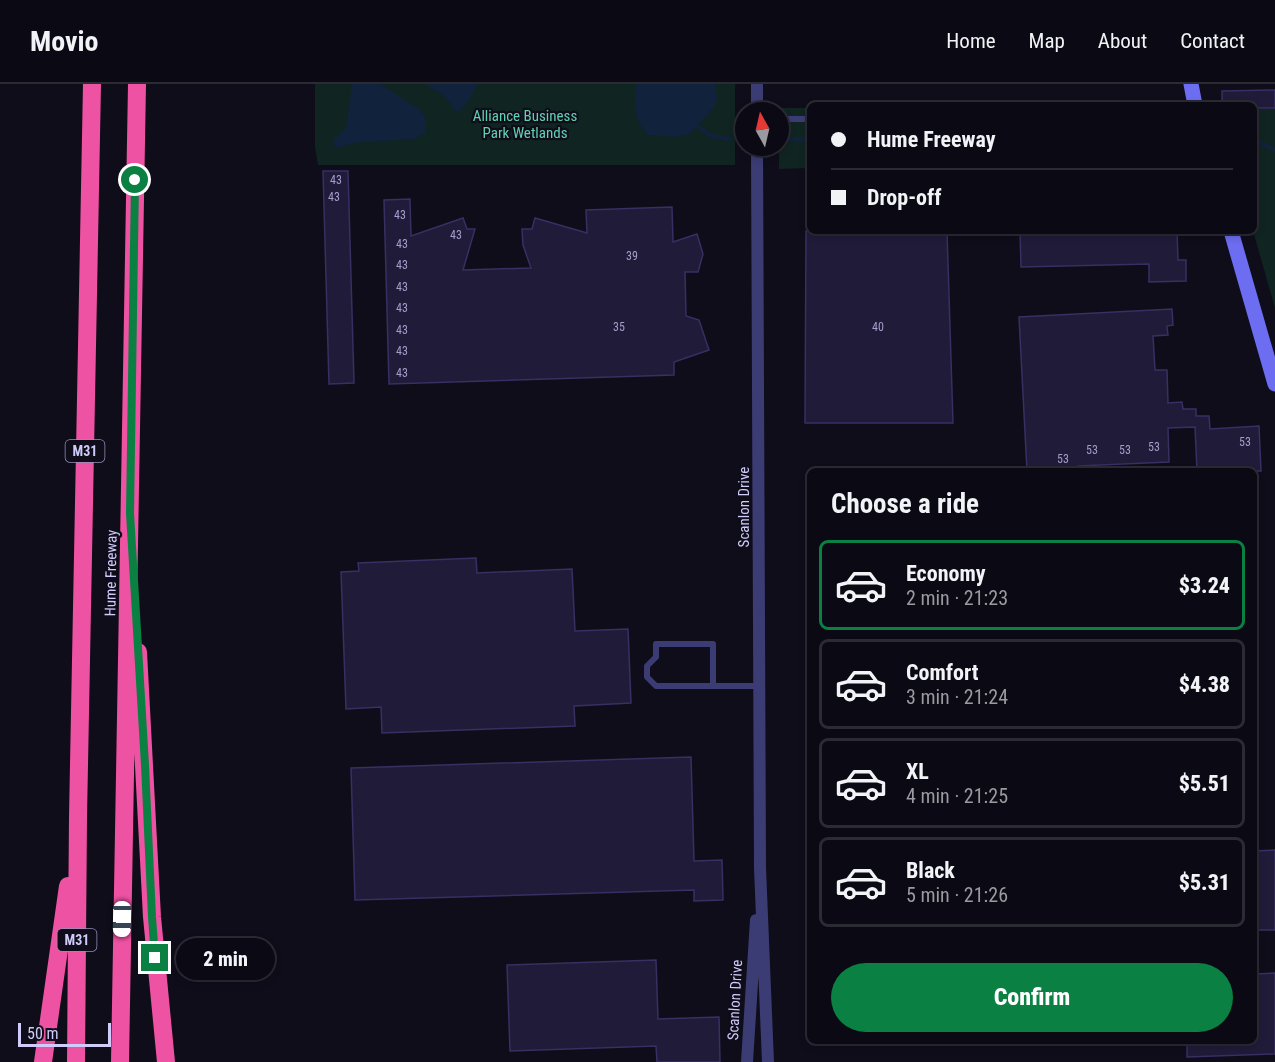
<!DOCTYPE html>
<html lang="en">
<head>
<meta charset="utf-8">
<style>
	body { margin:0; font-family:"Roboto Condensed",sans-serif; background:#14131d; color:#f1f3f6; height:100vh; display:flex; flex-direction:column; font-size:22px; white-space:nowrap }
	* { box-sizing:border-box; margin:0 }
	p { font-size:20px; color:#9a9aa0 }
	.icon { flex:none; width:33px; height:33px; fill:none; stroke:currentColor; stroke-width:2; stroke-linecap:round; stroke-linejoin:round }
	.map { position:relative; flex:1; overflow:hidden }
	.side { position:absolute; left:807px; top:384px; width:450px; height:576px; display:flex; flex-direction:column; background:#0b0a14; border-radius:9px; box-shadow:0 3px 9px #0003,0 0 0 2px #2b2b34 }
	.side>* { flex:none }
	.guide { position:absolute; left:807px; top:18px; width:450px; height:132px; border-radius:9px; box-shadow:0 3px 9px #0003,0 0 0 2px #2b2b34; display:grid; align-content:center; height:132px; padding:0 24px; background:#0b0a14 }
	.needle { width:39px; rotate:352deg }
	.fabs { position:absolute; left:735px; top:18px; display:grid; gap:12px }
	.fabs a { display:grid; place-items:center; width:54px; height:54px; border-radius:50%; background:#0b0a14; box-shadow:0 3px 9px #0003,0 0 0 2px #2b2b34; font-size:30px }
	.scale { position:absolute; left:18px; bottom:15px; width:93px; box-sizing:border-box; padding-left:6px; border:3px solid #cfcbfa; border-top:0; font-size:16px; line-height:21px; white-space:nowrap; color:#cfcbfa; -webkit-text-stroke:4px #0f0d1a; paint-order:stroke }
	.end { position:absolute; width:27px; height:27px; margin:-14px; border:8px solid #0b8043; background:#fff; box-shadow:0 0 0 3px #fff }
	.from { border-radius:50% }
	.bubble { position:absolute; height:42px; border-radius:21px; background:#0b0a14; box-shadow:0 3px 9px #0003,0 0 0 2px #2b2b34; font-size:20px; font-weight:800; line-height:42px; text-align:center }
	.car { position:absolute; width:18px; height:36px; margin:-18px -9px; border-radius:8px; box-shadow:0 0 4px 2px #0007; background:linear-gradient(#fff 24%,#345 0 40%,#fff 0 76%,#345 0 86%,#fff 0) }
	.guide b { display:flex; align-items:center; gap:21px; height:57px; font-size:22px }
	.guide b+b { border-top:2px solid #2b2b34 }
	.guide i { width:15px; height:15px; background:#f1f3f6 }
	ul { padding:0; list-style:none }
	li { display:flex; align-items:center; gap:18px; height:90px; margin:0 12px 9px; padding:0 12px; border:3px solid #2b2b34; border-radius:9px }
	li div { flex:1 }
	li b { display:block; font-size:22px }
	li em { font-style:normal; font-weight:800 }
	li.on { border-color:#0b8043 }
	li>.icon { width:54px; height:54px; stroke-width:1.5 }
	h2 { padding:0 24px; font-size:27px; line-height:72px }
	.cta { display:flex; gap:12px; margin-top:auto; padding:12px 24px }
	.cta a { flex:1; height:69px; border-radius:36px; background:#0b8043; color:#fff; font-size:24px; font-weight:800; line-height:69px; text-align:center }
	header { display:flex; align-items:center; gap:36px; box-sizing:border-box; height:84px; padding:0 30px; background:#0b0a14; border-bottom:2px solid #2b2b34 }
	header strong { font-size:28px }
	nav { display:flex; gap:33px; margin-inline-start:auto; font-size:21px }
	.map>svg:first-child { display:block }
</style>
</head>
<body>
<header>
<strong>Movio</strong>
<nav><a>Home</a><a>Map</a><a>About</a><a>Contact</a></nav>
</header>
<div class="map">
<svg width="1275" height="978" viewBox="0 0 1275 978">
	<rect width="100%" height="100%" fill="#0f0d1a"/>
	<path fill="#102422" d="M315,0H735V81H318L315,63Z
		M779,24H810V84L779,85Z
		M1254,25H1275V224L1253,147Z"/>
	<path fill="#10223c" d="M352,0H380L420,26L425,32V49L414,55L360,58L335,64L333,56L346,44Z
		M427,0H478L465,22L457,28C451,23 449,16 444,12C438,7 432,6 427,0Z
		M636,0H715L717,14L714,23L691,49L677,53L648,51C633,36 634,20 636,0Z"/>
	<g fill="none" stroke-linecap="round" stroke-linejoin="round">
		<path stroke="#10223c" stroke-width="4" d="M693,38L711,52L730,55
			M785,55H810
			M1254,56L1275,66"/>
	</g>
	<path fill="#201b39" stroke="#382f63" stroke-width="1.5" d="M1275,6V24H1254V21H1222V7Z
		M323,87H348L354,299L329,300Z
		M410,115L411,152L463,134L467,145H475L463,186L531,184L523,161L522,145H532L535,134L587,149L586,126L672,123L673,158L697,150L703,170L698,188H685L686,232L699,236L709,266L674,278V291L389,300L384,116Z
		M806,147H947L953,339H805Z
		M1020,147H1177L1178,176H1186V197L1149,198V180L1021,183Z
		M1172,225L1173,241L1167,242L1168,251L1153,252L1155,286H1167L1168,319L1182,318L1183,325H1196V332H1209L1210,345L1259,342L1261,387H1197L1195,343L1168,344L1169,378L1078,382V387H1027L1019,233Z
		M476,474L477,489L572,485L575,547L628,545L631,619L574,622L575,642L382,649L381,623L346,625L341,488L359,487L358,479Z
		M691,673L694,777L722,776L723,816L694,817V806L355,816L351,684Z
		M1275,766V846H1254V767Z
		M656,876L658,935L719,933L720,978H657L656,962L510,967L507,881Z
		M1275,889V970L1187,973V957H1254V890Z"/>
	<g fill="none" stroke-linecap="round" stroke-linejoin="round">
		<path stroke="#3c3c75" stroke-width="6" d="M778,35H810
			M713,602V560H656V573L647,582V593L656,602H759"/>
		<path stroke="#3c3c75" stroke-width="12" d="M757,0V28
			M757,62L760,784L768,978
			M747,978L756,836"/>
		<path stroke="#6c6df0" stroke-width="15" d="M1191,0L1195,21
			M1231,147L1275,300"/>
		<path stroke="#ee52a2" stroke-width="18" d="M138,568L152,833L166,978
			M43,978L68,802
			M76,978L78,733L92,0
			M120,978L137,0"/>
	</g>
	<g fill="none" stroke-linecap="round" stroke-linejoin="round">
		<path stroke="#0b8043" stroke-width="8" d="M135,96L130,429L145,681L152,833L155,874"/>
	</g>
	<g text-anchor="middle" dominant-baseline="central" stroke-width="4.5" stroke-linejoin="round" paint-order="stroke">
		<g font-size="12" fill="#a39fca">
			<text x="336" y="96">43</text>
			<text x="334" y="113">43</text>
			<text x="400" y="131">43</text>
			<text x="456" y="151">43</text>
			<text x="402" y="160">43</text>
			<text x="632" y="172">39</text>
			<text x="402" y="181">43</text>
			<text x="402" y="203">43</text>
			<text x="402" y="224">43</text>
			<text x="619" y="243">35</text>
			<text x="878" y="243">40</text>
			<text x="402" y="246">43</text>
			<text x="402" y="267">43</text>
			<text x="402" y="289">43</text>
			<text x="1245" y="358">53</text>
			<text x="1154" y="363">53</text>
			<text x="1092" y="366">53</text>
			<text x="1125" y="366">53</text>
			<text x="1063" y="375">53</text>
		</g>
		<g fill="#0f0d1a" stroke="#9592b7" stroke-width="1.5">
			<rect x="65.5" y="356" width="39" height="22" rx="4.5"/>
			<rect x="57.5" y="845" width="39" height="22" rx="4.5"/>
		</g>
		<g font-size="14" font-weight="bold" fill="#cfcbfa">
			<text x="85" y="367">M31</text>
			<text x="77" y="856">M31</text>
		</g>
		<g font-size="15" fill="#60d1b1" stroke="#0f0d1a">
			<text x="525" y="32">Alliance Business<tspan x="525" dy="17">Park Wetlands</tspan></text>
		</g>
		<g font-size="15" fill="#cfcbfa" stroke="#0f0d1a">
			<text transform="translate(744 423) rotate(-90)">Scanlon Drive</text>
			<text transform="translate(111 489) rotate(-89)">Hume Freeway</text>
			<text transform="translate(735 916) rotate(-87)">Scanlon Drive</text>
		</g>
	</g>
</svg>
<div class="fabs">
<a><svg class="needle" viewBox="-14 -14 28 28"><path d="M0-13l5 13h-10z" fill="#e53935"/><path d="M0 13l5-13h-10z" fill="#9a9aa0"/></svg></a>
</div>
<div class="scale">50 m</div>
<i class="end from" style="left:135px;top:96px"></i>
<i class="end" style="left:155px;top:874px"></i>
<div class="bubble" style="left:176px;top:854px;width:99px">2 min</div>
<i class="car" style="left:122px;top:835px;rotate:181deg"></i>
<div class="guide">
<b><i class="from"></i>Hume Freeway</b>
<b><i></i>Drop-off</b>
</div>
<section class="side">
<h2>Choose a ride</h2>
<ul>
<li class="on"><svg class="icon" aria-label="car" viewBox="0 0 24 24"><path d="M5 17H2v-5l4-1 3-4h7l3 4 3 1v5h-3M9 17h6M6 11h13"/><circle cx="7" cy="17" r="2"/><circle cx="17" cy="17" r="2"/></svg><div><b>Economy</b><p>2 min · 21:23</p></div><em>$3.24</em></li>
<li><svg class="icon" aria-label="car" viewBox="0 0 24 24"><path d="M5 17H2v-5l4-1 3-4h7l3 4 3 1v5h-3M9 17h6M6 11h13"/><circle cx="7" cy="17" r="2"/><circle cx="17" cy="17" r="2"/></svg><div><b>Comfort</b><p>3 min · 21:24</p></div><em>$4.38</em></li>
<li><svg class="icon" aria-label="car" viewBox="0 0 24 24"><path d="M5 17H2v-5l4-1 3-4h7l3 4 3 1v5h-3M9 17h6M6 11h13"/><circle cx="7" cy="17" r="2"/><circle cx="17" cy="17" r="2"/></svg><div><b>XL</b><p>4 min · 21:25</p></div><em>$5.51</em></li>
<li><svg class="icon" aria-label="car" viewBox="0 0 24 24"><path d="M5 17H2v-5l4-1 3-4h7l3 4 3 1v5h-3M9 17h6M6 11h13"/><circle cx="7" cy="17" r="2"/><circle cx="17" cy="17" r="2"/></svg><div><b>Black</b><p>5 min · 21:26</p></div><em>$5.31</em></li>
</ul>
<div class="cta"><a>Confirm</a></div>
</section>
</div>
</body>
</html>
